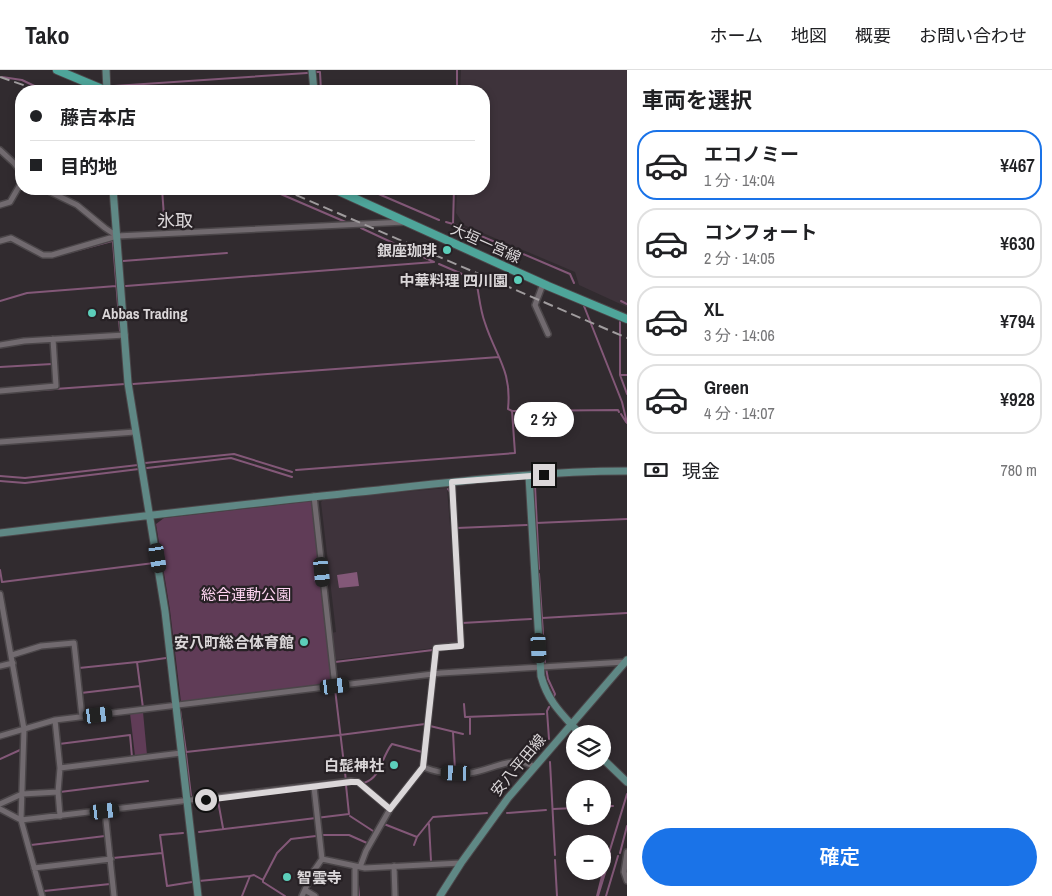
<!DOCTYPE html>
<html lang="ja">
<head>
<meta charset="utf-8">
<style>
	body { margin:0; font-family:"Archivo Narrow","Noto Sans JP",sans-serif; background:#f6f6f6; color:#202124; height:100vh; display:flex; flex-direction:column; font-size:19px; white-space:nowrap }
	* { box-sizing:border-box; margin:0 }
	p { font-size:16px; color:#757577 }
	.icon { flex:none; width:28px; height:28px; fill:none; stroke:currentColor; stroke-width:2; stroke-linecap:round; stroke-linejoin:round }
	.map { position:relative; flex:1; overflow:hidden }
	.panel { display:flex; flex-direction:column; background:#fff; width:425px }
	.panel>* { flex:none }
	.hud { position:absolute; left:15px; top:15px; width:475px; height:110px; border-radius:20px; box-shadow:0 2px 8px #0003; display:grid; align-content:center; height:110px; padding:0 15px; background:#fff }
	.controls { position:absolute; left:566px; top:655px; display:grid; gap:10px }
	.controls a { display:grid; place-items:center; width:45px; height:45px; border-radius:50%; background:#fff; box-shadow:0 2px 8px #0003; font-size:25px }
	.end { position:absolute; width:22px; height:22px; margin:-11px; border:6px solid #dbd7d9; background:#111; box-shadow:0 0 0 2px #111 }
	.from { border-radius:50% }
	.bubble { position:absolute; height:35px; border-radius:18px; background:#fff; box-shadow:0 2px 8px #0003; font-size:16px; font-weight:600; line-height:35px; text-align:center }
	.car { position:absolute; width:15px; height:30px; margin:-15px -8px; border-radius:6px; box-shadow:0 0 4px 1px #0007; background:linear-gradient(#222 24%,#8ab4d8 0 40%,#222 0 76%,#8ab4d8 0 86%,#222 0) }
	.hud b { display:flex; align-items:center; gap:18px; height:48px; font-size:19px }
	.hud b+b { border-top:1px solid #e0e0e0 }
	.hud i { width:12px; height:12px; background:#202124 }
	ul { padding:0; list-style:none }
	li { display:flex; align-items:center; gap:15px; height:70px; margin:0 10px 8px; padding:0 5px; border:2px solid #e0e0e0; border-radius:20px }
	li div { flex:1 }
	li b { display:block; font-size:19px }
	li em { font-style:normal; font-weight:600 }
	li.active { border-color:#1a73e8 }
	li>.icon { width:45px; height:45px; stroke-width:1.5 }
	h2 { padding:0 15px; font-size:22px; line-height:60px }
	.pay { display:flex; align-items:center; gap:12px; height:55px; padding:0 15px; font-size:19px }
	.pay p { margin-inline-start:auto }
	.action { display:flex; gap:10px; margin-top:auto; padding:10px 15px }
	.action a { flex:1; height:58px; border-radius:30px; background:#1a73e8; color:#fff; font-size:20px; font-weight:600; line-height:58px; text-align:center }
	header { display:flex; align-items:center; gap:30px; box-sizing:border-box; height:70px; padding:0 25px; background:#fff; border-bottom:1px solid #e0e0e0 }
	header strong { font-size:24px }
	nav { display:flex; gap:28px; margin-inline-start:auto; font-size:18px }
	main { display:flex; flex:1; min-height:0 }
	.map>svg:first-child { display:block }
</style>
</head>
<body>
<header>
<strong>Tako</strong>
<nav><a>ホーム</a><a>地図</a><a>概要</a><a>お問い合わせ</a></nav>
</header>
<main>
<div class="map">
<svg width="627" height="826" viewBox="0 0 627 826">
	<rect width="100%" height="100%" fill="#312b2f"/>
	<path fill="#3e333b" d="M461,0H627V237L579,215L575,202L464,155L456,143L457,119H484V21H460Z
		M447,418L459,570L456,573L434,578L335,590L331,563L336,562L321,432L324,429Z"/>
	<path fill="#603c57" d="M374,16L405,17L411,21H369Z
		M312,431L333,614L181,632L170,540L156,454L164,448Z
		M143,642L147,685L135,686L130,643Z"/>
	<path fill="#835878" d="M357,502L359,516L339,518L337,505Z
		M607,782L611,783V787L599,826H596Z"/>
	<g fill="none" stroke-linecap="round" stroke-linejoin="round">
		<path stroke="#835878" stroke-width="2" d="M315,2H320L321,21
			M2,7L22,10L45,21L84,19
			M114,16L307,3
			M457,21V0
			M162,119L165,160
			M269,119L348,153
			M367,119L439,150
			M454,119L453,154L570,204L574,213
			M446,152L453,154
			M361,158L434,192
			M56,186L112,171L113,172L120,261
			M123,191L227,183
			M439,194L476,210C479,224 480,240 485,253C496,287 512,300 508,339L512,341L618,340L619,342
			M126,216L434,192
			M0,231L27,223L116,216
			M621,231L627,234
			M584,236L622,332L627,353
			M620,252V305L627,324
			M0,297L52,294
			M620,305H627
			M133,314L499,287
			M27,321L125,314
			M621,344L626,352
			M145,393L234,384L292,402
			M147,398L231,388L292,407
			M296,400L515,383L512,341
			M0,406L25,408L138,395
			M0,411L25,413L139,399
			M535,416L539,499
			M448,419L450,422L451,441
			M536,453L627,449
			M457,458L527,455
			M0,500L2,512L154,493
			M539,504L545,593
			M542,548L627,543
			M462,553L531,549
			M138,592L166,588
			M335,592L433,580
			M79,596V598L137,592L143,638
			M546,598L548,609L555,624L554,626
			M335,619L346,711
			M81,623L140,616
			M464,634L465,647L544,644
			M549,637L547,641L549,669
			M180,640L186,682L340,665L425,654
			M470,647V664
			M430,656L463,664
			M453,662L455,700
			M59,674L130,665L132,687H134
			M186,684L191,726
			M0,689L20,680
			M550,692L555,785
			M351,709H357L364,713C382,707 381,687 392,674L422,682
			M60,722L148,711
			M218,731L223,758
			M602,736H613
			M553,739L575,738
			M507,743L546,740
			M350,746L373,761
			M384,754L417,767
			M429,754L431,791
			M199,762L349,744L346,715
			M183,763L160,765L167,816L192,812
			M321,765H349L367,773
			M31,775L105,766
			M414,775L417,767L433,747L487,743
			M609,783L627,724
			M620,783L627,756
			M113,788L162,783
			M555,790L557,826
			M357,803L359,826
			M199,809V811L250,806
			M263,810V812L285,826
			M44,821L110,814
			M242,826L250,806L254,805L263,810L277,783L291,769L316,766
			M606,826L618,786"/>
		<defs>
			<path id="street" d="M0,80L14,93L21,102
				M44,119L77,135L105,158L117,166
				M0,135L10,132L21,113
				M0,171L11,168L43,185H52L117,166L405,152
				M543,214L535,235L548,264
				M0,275L24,271L125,265
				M0,321L56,316L53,269
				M0,372L135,362
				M314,426L335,617
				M0,524L24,659L21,750L42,826
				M12,585L41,576L74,573L82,647
				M0,596L13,593
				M0,666L55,650L441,603L625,592
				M423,697C438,703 454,705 470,703C490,701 515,683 534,697
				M60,698L181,683
				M314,717L322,789
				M58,722L60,746
				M0,734L22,724L58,722L60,698L55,650
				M0,739L21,750L351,711L358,712L390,739
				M105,741L114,826
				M627,782L624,802L627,811
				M394,796L395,826
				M355,797V826
				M360,797L366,781L390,739L423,697L436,578L461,575L452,412
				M34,798L111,789
				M305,820L315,826
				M302,826L313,802L322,789L365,798L461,793"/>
			<path id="secondary" d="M106,0L107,21
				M312,0L314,21
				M113,119L128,313L165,541L198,826
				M529,406L541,606C548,632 562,644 580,664
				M0,463C126,448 252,433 379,420C461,411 544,401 627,401
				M602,688L627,712
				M440,826L461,793L508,728L627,590"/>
			<path id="primary" d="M57,0L107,21
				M334,119L548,216L627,249"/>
		</defs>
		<use href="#street" stroke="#4b4649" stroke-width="8"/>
		<use href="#secondary" stroke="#4b4649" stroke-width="9"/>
		<use href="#primary" stroke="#4b4649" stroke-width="10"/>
		<use href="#street" stroke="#716a6f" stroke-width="5"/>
		<use href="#secondary" stroke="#5f8885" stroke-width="7"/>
		<use href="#primary" stroke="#4ea59a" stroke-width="8"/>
		<path stroke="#a09c9e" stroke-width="2" stroke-dasharray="10 5" stroke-linecap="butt" d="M0,7L41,21
			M282,119L627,268"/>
	</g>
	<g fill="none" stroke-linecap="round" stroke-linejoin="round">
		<path stroke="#dbd7d9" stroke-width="6" d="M206,730L351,712H358L390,739L423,697L436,578L461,576L452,412L544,405"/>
	</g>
	<g fill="#5cceba" stroke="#272125" stroke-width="2">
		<circle cx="447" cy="180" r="5"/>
		<circle cx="518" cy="210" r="5"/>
		<circle cx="92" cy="243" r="5"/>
		<circle cx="304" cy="572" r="5"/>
		<circle cx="394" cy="695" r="5"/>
		<circle cx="287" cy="807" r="5"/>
	</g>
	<g text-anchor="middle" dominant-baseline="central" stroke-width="4.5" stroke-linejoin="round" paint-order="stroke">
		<g font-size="15" fill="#dbd7d9" stroke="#272125">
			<text transform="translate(486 173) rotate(24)">大垣一宮線</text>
			<text transform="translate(518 695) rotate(-50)">安八平田線</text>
		</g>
		<g font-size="15" font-weight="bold" fill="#dbd7d9" stroke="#272125" text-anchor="end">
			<text x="437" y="180">銀座珈琲</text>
			<text x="508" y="210">中華料理 四川園</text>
			<text x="102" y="243" text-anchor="start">Abbas Trading</text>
			<text x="294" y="572">安八町総合体育館</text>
			<text x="384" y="695">白髭神社</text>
			<text x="297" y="807" text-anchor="start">智雲寺</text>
		</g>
		<g font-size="15" fill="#fed4f2" stroke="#272125">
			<text x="246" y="524">総合運動公園</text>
		</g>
		<g font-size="18" fill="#dbd7d9" stroke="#272125">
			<text x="175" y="150">氷取</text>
		</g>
	</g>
</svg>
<div class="controls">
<a><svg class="icon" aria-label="layers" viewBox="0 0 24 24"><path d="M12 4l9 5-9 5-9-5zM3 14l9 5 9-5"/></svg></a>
<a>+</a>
<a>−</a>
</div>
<i class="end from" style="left:206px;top:730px"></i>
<i class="end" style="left:544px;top:405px"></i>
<div class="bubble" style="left:514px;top:332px;width:60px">2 分</div>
<i class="car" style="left:158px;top:488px;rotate:171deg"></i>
<i class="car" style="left:322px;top:502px;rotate:174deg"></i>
<i class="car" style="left:539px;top:578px;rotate:177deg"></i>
<i class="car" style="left:335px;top:616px;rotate:83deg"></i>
<i class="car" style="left:98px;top:645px;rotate:83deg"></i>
<i class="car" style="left:456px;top:703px;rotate:272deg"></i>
<i class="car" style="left:105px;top:741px;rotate:83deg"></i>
<div class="hud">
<b><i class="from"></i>藤吉本店</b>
<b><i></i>目的地</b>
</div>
</div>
<section class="panel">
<h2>車両を選択</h2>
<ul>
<li class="active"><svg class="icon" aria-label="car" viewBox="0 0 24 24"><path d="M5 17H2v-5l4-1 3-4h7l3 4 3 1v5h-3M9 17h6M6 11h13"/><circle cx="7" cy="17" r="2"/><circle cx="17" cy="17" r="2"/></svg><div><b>エコノミー</b><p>1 分 · 14:04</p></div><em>¥467</em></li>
<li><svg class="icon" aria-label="car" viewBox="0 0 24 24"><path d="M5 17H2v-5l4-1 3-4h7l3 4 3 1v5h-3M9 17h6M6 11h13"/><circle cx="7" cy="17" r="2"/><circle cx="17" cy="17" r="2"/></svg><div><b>コンフォート</b><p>2 分 · 14:05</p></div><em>¥630</em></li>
<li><svg class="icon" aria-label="car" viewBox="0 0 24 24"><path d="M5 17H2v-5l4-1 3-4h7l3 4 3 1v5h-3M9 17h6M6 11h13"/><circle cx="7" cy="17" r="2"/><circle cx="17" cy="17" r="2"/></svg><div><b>XL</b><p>3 分 · 14:06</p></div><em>¥794</em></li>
<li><svg class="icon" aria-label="car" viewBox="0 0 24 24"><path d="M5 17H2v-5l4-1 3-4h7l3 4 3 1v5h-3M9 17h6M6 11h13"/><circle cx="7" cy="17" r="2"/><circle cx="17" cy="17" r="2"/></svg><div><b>Green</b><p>4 分 · 14:07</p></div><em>¥928</em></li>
</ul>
<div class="pay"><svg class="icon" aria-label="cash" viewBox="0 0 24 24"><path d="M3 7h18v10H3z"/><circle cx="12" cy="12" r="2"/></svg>現金<p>780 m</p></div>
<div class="action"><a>確定</a></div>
</section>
</main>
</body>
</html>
